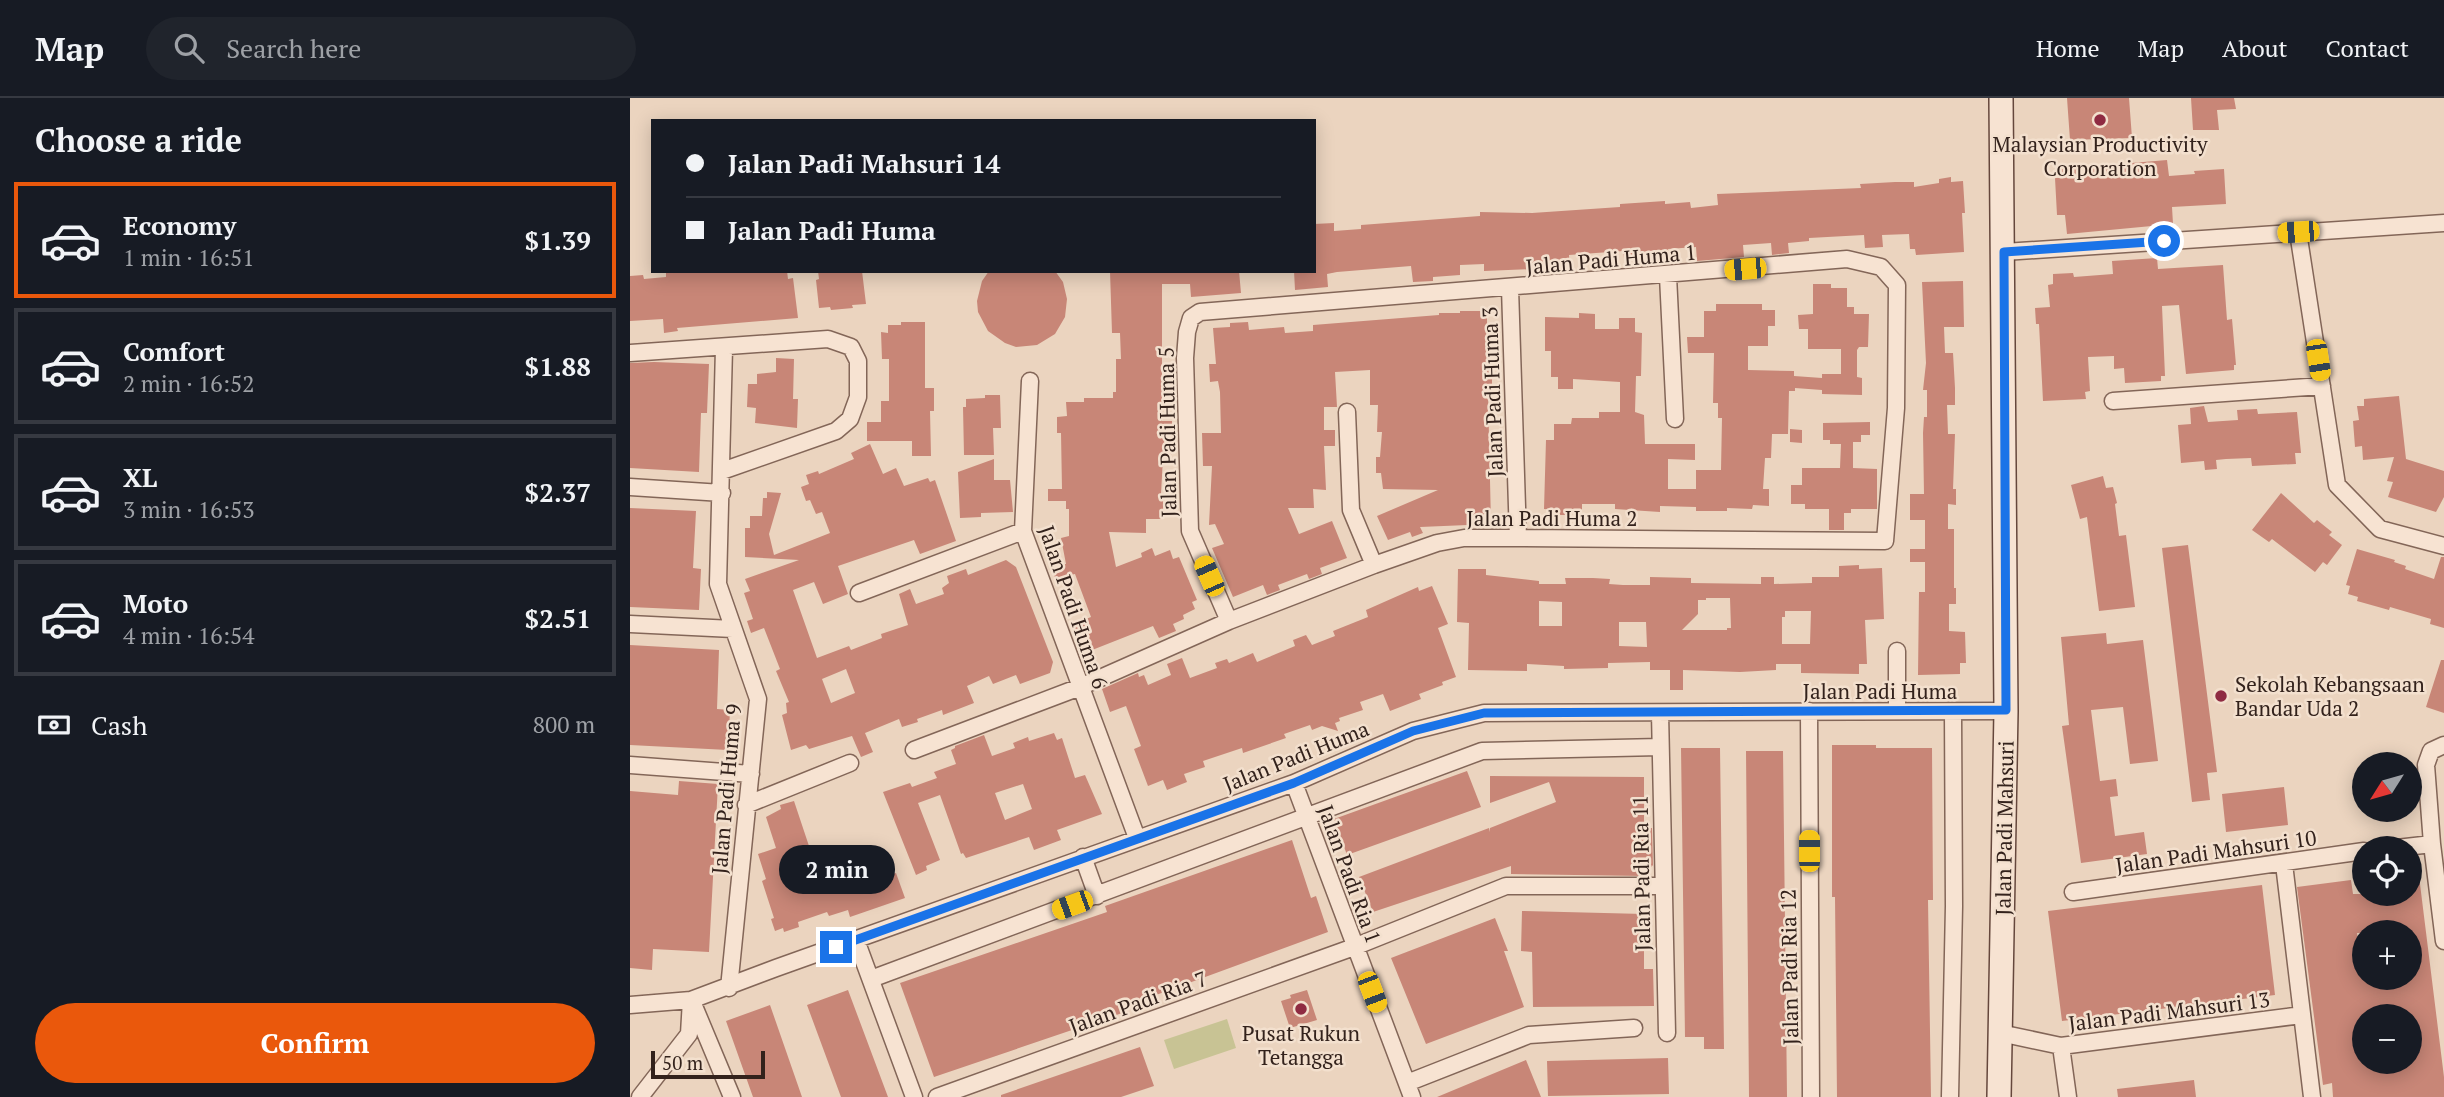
<!DOCTYPE html>
<html lang="en">
<head>
<meta charset="utf-8">
<style>
	body { margin:0; font-family:"PT Serif",serif; background:#20242c; color:#f1f3f6; height:100vh; display:flex; flex-direction:column; font-size:26px; white-space:nowrap }
	* { box-sizing:border-box; margin:0 }
	p { font-size:23px; color:#9ea1a6 }
	.icon { flex:none; width:38px; height:38px; fill:none; stroke:currentColor; stroke-width:2; stroke-linecap:round; stroke-linejoin:round }
	.map { position:relative; flex:1; overflow:hidden }
	.details { display:flex; flex-direction:column; background:#171b24; width:630px }
	.details>* { flex:none }
	.guide { position:absolute; left:21px; top:21px; width:665px; height:154px; border-radius:0px; box-shadow:0 4px 18px #0003; display:grid; align-content:center; height:154px; padding:0 35px; background:#171b24 }
	.needle { width:46px; rotate:233deg }
	.controls { position:absolute; left:1722px; top:654px; display:grid; gap:14px }
	.controls a { display:grid; place-items:center; width:70px; height:70px; border-radius:50%; background:#171b24; box-shadow:0 4px 18px #0003; font-size:35px }
	.scale { position:absolute; left:21px; bottom:18px; width:114px; box-sizing:border-box; padding-left:7px; border:4px solid #33221c; border-top:0; font-size:19px; line-height:24px; white-space:nowrap; color:#33221c; -webkit-text-stroke:5px #f3e0ce; paint-order:stroke }
	.end { position:absolute; width:32px; height:32px; margin:-16px; border:9px solid #1a73e8; background:#fff; box-shadow:0 0 0 4px #fff }
	.from { border-radius:50% }
	.bubble { position:absolute; height:49px; border-radius:24px; background:#171b24; box-shadow:0 4px 18px #0003; font-size:23px; font-weight:700; line-height:49px; text-align:center }
	.car { position:absolute; width:21px; height:42px; margin:-21px -10px; border-radius:9px; box-shadow:0 0 5px 2px #0007; background:linear-gradient(#f5c518 24%,#345 0 40%,#f5c518 0 76%,#345 0 86%,#f5c518 0) }
	.guide b { display:flex; align-items:center; gap:24px; height:66px; font-size:26px }
	.guide b+b { border-top:2px solid #363941 }
	.guide i { width:18px; height:18px; background:#f1f3f6 }
	ul { padding:0; list-style:none }
	li { display:flex; align-items:center; gap:21px; height:116px; margin:0 14px 10px; padding:0 21px; border:4px solid #363941; border-radius:0px }
	li div { flex:1 }
	li b { display:block; font-size:26px }
	li em { font-style:normal; font-weight:700 }
	li.current { border-color:#ea580c }
	li>.icon { width:63px; height:63px; stroke-width:1.5 }
	h2 { padding:0 35px; font-size:32px; line-height:84px }
	.pay { display:flex; align-items:center; gap:18px; height:77px; padding:0 35px; font-size:26px }
	.pay p { margin-inline-start:auto }
	.button { display:flex; gap:14px; margin-top:auto; padding:14px 35px }
	.button a { flex:1; height:80px; border-radius:42px; background:#ea580c; color:#fff; font-size:28px; font-weight:700; line-height:80px; text-align:center }
	header { display:flex; align-items:center; gap:42px; box-sizing:border-box; height:98px; padding:0 35px; background:#171b24; border-bottom:2px solid #363941 }
	header strong { font-size:33px }
	nav { display:flex; gap:38px; margin-inline-start:auto; font-size:24px }
	.search { width:490px; height:63px; background:#20242c; display:flex; align-items:center; gap:18px; box-sizing:border-box; padding:0 24px; border-radius:38px; color:#9ea1a6; font-size:26px }
	main { display:flex; flex:1; min-height:0 }
	.map>svg:first-child { display:block }
</style>
</head>
<body>
<header>
<strong>Map</strong>
<div class="search"><svg class="icon" aria-label="search" viewBox="0 0 24 24"><circle cx="10" cy="10" r="6"/><path d="M15 15l6 6"/></svg>Search here</div>
<nav><a>Home</a><a>Map</a><a>About</a><a>Contact</a></nav>
</header>
<main>
<section class="details">
<h2>Choose a ride</h2>
<ul>
<li class="current"><svg class="icon" aria-label="car" viewBox="0 0 24 24"><path d="M5 17H2v-5l4-1 3-4h7l3 4 3 1v5h-3M9 17h6M6 11h13"/><circle cx="7" cy="17" r="2"/><circle cx="17" cy="17" r="2"/></svg><div><b>Economy</b><p>1 min · 16:51</p></div><em>$1.39</em></li>
<li><svg class="icon" aria-label="car" viewBox="0 0 24 24"><path d="M5 17H2v-5l4-1 3-4h7l3 4 3 1v5h-3M9 17h6M6 11h13"/><circle cx="7" cy="17" r="2"/><circle cx="17" cy="17" r="2"/></svg><div><b>Comfort</b><p>2 min · 16:52</p></div><em>$1.88</em></li>
<li><svg class="icon" aria-label="car" viewBox="0 0 24 24"><path d="M5 17H2v-5l4-1 3-4h7l3 4 3 1v5h-3M9 17h6M6 11h13"/><circle cx="7" cy="17" r="2"/><circle cx="17" cy="17" r="2"/></svg><div><b>XL</b><p>3 min · 16:53</p></div><em>$2.37</em></li>
<li><svg class="icon" aria-label="car" viewBox="0 0 24 24"><path d="M5 17H2v-5l4-1 3-4h7l3 4 3 1v5h-3M9 17h6M6 11h13"/><circle cx="7" cy="17" r="2"/><circle cx="17" cy="17" r="2"/></svg><div><b>Moto</b><p>4 min · 16:54</p></div><em>$2.51</em></li>
</ul>
<div class="pay"><svg class="icon" aria-label="cash" viewBox="0 0 24 24"><path d="M3 7h18v10H3z"/><circle cx="12" cy="12" r="2"/></svg>Cash<p>800 m</p></div>
<div class="button"><a>Confirm</a></div>
</section>
<div class="map">
<svg width="1814" height="999" viewBox="0 0 1814 999">
	<rect width="100%" height="100%" fill="#ebd4bf"/>
	<path fill="#c8c394" d="M597,921L606,950L544,971L534,942Z"/>
	<path fill="#c88677" fill-rule="evenodd" d="M1437,0H1499L1502,40L1440,42Z
		M1561,0H1604L1606,11L1587,12L1589,32H1563Z
		M1537,62L1539,78L1565,76L1564,73L1594,71L1596,106L1542,109L1543,126L1437,136L1435,117H1427L1425,80H1431L1430,71Z
		M1321,79V84L1333,83L1335,115H1332L1334,154L1286,157L1285,151H1280L1279,136L1252,137L1253,149L1235,150L1234,137L1179,140V143L1158,145L1159,155L1142,157L1141,145L1113,147L1114,159L1067,163L1066,149L1038,151L1039,158L994,160L993,153L939,157L940,173L929,174L905,175V171L854,173V166L830,167V177L803,179V183L783,184L781,168L707,174L697,176L698,189L665,192L664,173H684V126L704,125V133L731,131V127L850,118V114L902,115L990,109V106L1035,103V106L1060,104L1061,110L1088,107L1087,96L1231,90L1230,86L1265,84H1284V89L1309,85V81Z
		M1527,160L1528,171L1593,167L1597,222L1602,221L1606,267H1604V272L1556,276L1549,207L1532,208L1535,278H1531V283L1495,285L1494,270L1484,271V258L1458,259L1460,293L1455,294L1456,301L1413,303L1409,226H1406L1405,210L1420,209L1418,187L1423,186V176L1443,175L1444,179L1483,176L1482,163Z
		M61,173H157L158,181L163,180L168,220L47,230L48,233L34,235L33,221L0,223V178L13,177L14,181L36,179V175Z
		M188,173H232L236,206L222,207L223,210L201,212L200,209L189,210L186,182L189,181Z
		M359,173H425L433,184L437,201L435,219L425,236L407,247L386,249L375,245L358,233L348,214L347,203L352,183Z
		M480,173H609L611,195L561,199L560,186H532V323H542L541,359H533L531,396H533V421H516V435L479,434L486,469L512,459L511,455L522,450L525,458L540,452L543,461L549,459L567,502L562,504L565,511L553,517L554,521L543,526L546,533L529,540L523,528L452,556L441,527L461,519L445,476L425,480L422,468L436,466L431,440L439,438V411H436V403H418V391H432L431,335H427V319L437,318L436,304H454V300H483V294H486V261H491L490,235H482Z
		M1333,183L1334,229H1314L1315,255H1323L1325,290V307H1317L1318,336H1325L1323,391H1326V407L1318,406V431H1324V490H1326V506H1319V533L1335,534L1336,565H1330V576L1288,577L1289,494H1295V464H1280V451H1295V422H1280V396H1294L1293,335L1294,319H1297V292H1293L1296,265L1292,184Z
		M1183,186H1201V190H1217V209H1224V216H1239L1238,249H1229L1227,252V279L1232,280V297L1192,296V292L1165,290V293H1159L1158,336H1142L1141,360H1135L1133,391H1139V408L1123,407L1122,411L1097,410V413H1066V409L1030,408V414L985,411V406H952V412H938V417H925V412L914,411L916,342H924V326H941L942,320H969V314H990V284L943,281V291H928V279H921V253H915V219L949,220V215L965,216V231H989V220H1005V234L1012,235L1011,278H1006L1005,314L1014,317L1015,346H1065V362L1038,361V391H1066V372H1091L1092,320H1088V305H1083L1084,255H1058L1057,239H1074V213H1086V206H1132V212H1145V228H1138V248H1118V272L1164,273V278L1192,280V276H1211V251H1178V231H1169L1168,217L1183,216Z
		M830,213H857V265H859V280H862V295H858L861,426L790,429L793,435L782,439L780,434L758,442L747,418L808,392L753,391L751,375H746V359H750L752,334H747L748,307H740V272L705,274L707,309H694V332H705V348H694L696,392L683,391L684,410H658L669,436L702,423L717,460L690,470L692,476L679,481L677,476L648,487L650,492L637,497L633,487L603,499L582,450L594,446L585,426L579,427L582,368H573L572,335H591L590,294L588,283L580,284L579,266H586L583,230L600,229V225L618,224L619,232L654,229L655,235L683,233V227L809,217V215H830Z
		M271,224H295V290H304V313H300L301,358H282V343H237V324H251V303H259V261H252L251,234L258,235V227H271Z
		M146,260L164,261L163,301H168L167,330L125,325L126,310L117,309L118,286H127V276L146,274Z
		M24,264L79,266L77,315H71L69,374L0,370V265Z
		M355,297H370L371,330H363L364,357H334L333,309H336V301L355,300Z
		M1769,298L1776,361L1814,373V399L1806,414L1758,399L1763,384L1757,383L1764,359L1733,362L1732,348L1725,349L1723,323L1729,322L1727,308H1734V301Z
		M1574,308L1578,324L1608,322L1607,312L1627,311L1628,316L1667,314L1671,355H1665L1666,366L1622,368L1621,360L1596,361L1586,362L1587,371L1575,372L1574,363L1551,365L1548,327L1561,326L1560,310Z
		M1240,324V337H1231V344H1223V370L1247,371V411H1221V415H1214V432H1199V411H1175V406H1161V387H1172V370H1210L1211,346H1200V342H1193V325Z
		M1160,331L1172,332V345L1160,344Z
		M240,346L253,376L266,370L274,388L298,380L300,384L305,382L326,443L290,456L284,442L208,468L218,496L193,506L184,484L163,492L187,560L219,548L221,552L252,540L251,536L278,527L269,496L280,491L286,506L314,496L312,490L319,485L317,478L336,471L338,477L376,462L386,469L423,564L420,575L390,586L386,577L363,586L359,578L337,588L344,605L313,617L312,612L287,621L288,624L272,629L269,621L235,635L243,654L231,659L222,638L179,651L176,647L161,652L152,617L157,615L156,605L159,604L146,573L150,571L134,530L121,535L117,523L123,521L114,495L120,493L115,481L169,462L115,459V430H120V418H132L133,400H137V394L151,395L139,436L144,457L200,435L192,414L186,416L180,402L176,403L171,389L179,386L176,377L188,373L189,376L224,361L221,355ZM216,571L225,595L201,605L192,581Z
		M364,361V382H380L383,414L351,415V419L330,420L328,374Z
		M1473,378L1476,390L1483,389L1487,405L1485,406L1489,438L1496,437L1505,509L1469,513L1457,419L1450,421L1441,387Z
		M1651,395L1684,425L1687,422L1702,434L1699,437L1712,447L1697,467L1693,464L1685,474L1642,441L1639,444L1622,432Z
		M0,410L66,413L63,470L71,471L69,512L0,509Z
		M1558,447L1587,674L1577,675L1580,702L1562,704L1532,450Z
		M1727,451L1765,462L1764,464L1776,468L1775,471L1804,481L1811,459H1814V530L1800,526L1801,521L1760,509L1759,512L1727,503L1728,499L1718,496L1720,488L1716,487Z
		M1229,467V471L1252,470L1254,521L1235,522L1237,566H1229V576L1171,575V566H1146V572L1110,574L1053,572V592H1040V572H1020V564L978,565V570L934,571V568L897,566V573L838,572L839,525L827,524L828,471H856V477L909,483V486H936L935,480H963L980,481L979,486L993,487H1020V479L1061,480V485L1131,486V479H1144V486L1182,485V479H1209V468ZM1076,500H1100L1101,530H1097V532H1052L1068,516V502H1076ZM909,503L932,504V528H909ZM1155,513H1181L1180,546H1152V519H1155ZM989,524H1016L1017,549L989,548Z
		M802,488L818,526L808,530L826,579L812,584L813,587L789,596L791,601L760,613L753,596L730,604L733,612L709,620L710,623L705,625L708,633L692,628L682,632L680,627L654,636L656,640L613,655L612,650L573,663L575,669L554,676L557,684L537,692L533,682L518,688L504,651L511,648L496,608L480,614L472,591L508,575L509,579L514,577L518,587L541,577L537,566L552,560L560,580L587,570L585,565L597,561L599,565L623,555L627,564L665,548L663,542L676,537L682,547L705,538L703,533L738,519L736,512L788,489L789,493Z
		M1476,535L1477,546L1513,542L1528,663L1500,666L1493,609L1461,612L1470,683L1486,681L1488,698L1480,699L1485,738L1514,734L1517,756L1451,765L1432,628L1439,627L1431,539Z
		M0,547L89,552L87,611L100,612L98,652L0,647Z
		M1811,562H1814V615L1796,609Z
		M424,635L427,642L432,640L445,680L455,677L472,716L427,732L431,742L404,752L399,739L336,760L333,755L331,756L310,697L288,705L310,762L296,768L297,772L286,777L253,694L280,685L282,689L307,680L304,674L326,666L321,652L325,650V648L354,637L362,658L385,650L383,645L398,639L399,643ZM393,686L402,711L375,722L365,695Z
		M1202,647H1246V650H1302L1303,802H1298L1301,999H1207L1205,799H1202Z
		M1051,650H1090L1094,951H1074V939H1055Z
		M1116,653H1153L1157,999H1119Z
		M837,673L851,709L717,757L704,721Z
		M860,678L1014,679V730H1022L1023,767L1014,778L881,776V768L743,814L729,779L859,730L860,734V730L926,704L919,684L860,705Z
		M49,683L88,686L79,854L23,851L22,872L0,870V693L48,697Z
		M1654,689L1658,727L1596,734L1592,696Z
		M164,703L185,766L239,747L251,780L266,775L275,800L220,819L218,812L199,818L197,814L168,824L169,829L154,834L153,830L145,833L141,821L144,820L132,783L136,781L128,756L146,750L136,719L151,711L150,707Z
		M662,742L681,800L686,798L698,834L496,908L498,913L304,979L270,885L477,814L475,808Z
		M1788,770L1814,979V999H1703L1702,985L1693,987L1667,789L1721,782L1723,796H1780V771ZM1727,835H1780V880H1733ZM1734,919H1780V964H1734Z
		M1632,787L1645,897L1432,923L1418,813Z
		M892,813L1014,816V871H1023L1024,908L903,909L902,854L891,853Z
		M865,820L878,853H874L894,909L796,946L761,860Z
		M218,892L258,999H211L177,907Z
		M677,892L687,922L660,930L651,903L661,900L660,897Z
		M140,907L172,999H123L96,923Z
		M510,949L524,988L491,999H371V997Z
		M1038,960L1039,996L918,998L917,963Z
		M896,962L911,999H807Z
		M1564,982L1566,999H1488L1487,991Z"/>
	<g fill="none" stroke-linecap="round" stroke-linejoin="round">
		<defs>
			<path id="minor" d="M1668,134L1707,387L1750,431L1814,448
				M1374,154L1814,125
				M1038,178L1045,321
				M880,190L888,440
				M94,250L88,486L128,601L99,890
				M0,255L198,241L221,249L228,263V299L220,321L206,333L92,373
				M400,283L393,433L507,740
				M1483,303L1692,288
				M717,314L721,412L744,467
				M0,389L92,395
				M229,495L393,433
				M0,526L103,531
				M1267,553V613
				M1179,613L1181,999
				M1030,615L1037,935
				M1814,647L1801,653L1796,667L1802,746L1814,843
				M284,652L450,589L599,523L744,467L807,445L834,440H888L1255,443L1266,310L1267,187L1251,169L1217,161L570,214L561,220L557,234L555,260L560,433L599,523
				M0,667L121,676
				M664,685L782,999
				M116,707L220,665
				M1758,751L1802,746
				M453,759L467,798
				M1654,766L1682,999
				M1443,794L1734,753
				M226,842L284,999
				M241,881L852,653L1030,649
				M0,907L61,902L146,870L664,685L783,633L854,615L1376,613
				M64,908L102,999
				M1370,935L1431,948L1672,917
				M1431,948L1438,999
				M777,985L899,937L1004,930
				M10,999L59,936L61,902
				M307,999L724,849L876,788H1032
				M1320,999L1324,808L1323,614"/>
			<path id="secondary" d="M1369,999L1376,613L1371,0"/>
		</defs>
		<use href="#minor" stroke="#836658" stroke-width="19"/>
		<use href="#secondary" stroke="#65473c" stroke-width="26"/>
		<use href="#minor" stroke="#f7e3d2" stroke-width="16"/>
		<use href="#secondary" stroke="#f7e3d2" stroke-width="23"/>
	</g>
	<g fill="none" stroke-linecap="round" stroke-linejoin="round">
		<path stroke="#1a73e8" stroke-width="9" d="M206,849L664,685L783,633L854,615L1376,612L1374,154L1534,143"/>
	</g>
	<g fill="#8f2b42" stroke="#f3e0ce" stroke-width="2.5">
		<circle cx="1470" cy="22" r="7"/>
		<circle cx="1591" cy="598" r="7"/>
		<circle cx="671" cy="911" r="7"/>
	</g>
	<g text-anchor="middle" dominant-baseline="central" stroke-width="5" stroke-linejoin="round" paint-order="stroke">
		<g font-size="21" fill="#33221c" stroke="#f3e0ce">
			<text x="1470" y="46">Malaysian Productivity<tspan x="1470" dy="24">Corporation</tspan></text>
			<text x="1605" y="586" text-anchor="start">Sekolah Kebangsaan<tspan x="1605" dy="24">Bandar Uda 2</tspan></text>
			<text x="671" y="935">Pusat Rukun<tspan x="671" dy="24">Tetangga</tspan></text>
		</g>
		<g font-size="21" fill="#33221c" stroke="#f3e0ce">
			<text transform="translate(981 161) rotate(-5)">Jalan Padi Huma 1</text>
			<text transform="translate(862 294) rotate(-92)">Jalan Padi Huma 3</text>
			<text transform="translate(537 334) rotate(-91)">Jalan Padi Huma 5</text>
			<text x="922" y="420">Jalan Padi Huma 2</text>
			<text transform="translate(444 509) rotate(71)">Jalan Padi Huma 6</text>
			<text x="1250" y="593">Jalan Padi Huma</text>
			<text transform="translate(666 658) rotate(-22)">Jalan Padi Huma</text>
			<text transform="translate(96 691) rotate(-85)">Jalan Padi Huma 9</text>
			<text transform="translate(1374 730) rotate(-89)">Jalan Padi Mahsuri</text>
			<text transform="translate(1586 753) rotate(-8)">Jalan Padi Mahsuri 10</text>
			<text transform="translate(1011 775) rotate(-91)">Jalan Padi Ria 11</text>
			<text transform="translate(720 776) rotate(70)">Jalan Padi Ria 1</text>
			<text transform="translate(1159 869) rotate(-91)">Jalan Padi Ria 12</text>
			<text transform="translate(508 904) rotate(-20)">Jalan Padi Ria 7</text>
			<text transform="translate(1539 913) rotate(-7)">Jalan Padi Mahsuri 13</text>
		</g>
	</g>
</svg>
<div class="controls">
<a><svg class="needle" viewBox="-14 -14 28 28"><path d="M0-13l5 13h-10z" fill="#e53935"/><path d="M0 13l5-13h-10z" fill="#9ea1a6"/></svg></a>
<a><svg class="icon" aria-label="locate" viewBox="0 0 24 24"><circle cx="12" cy="12" r="6"/><path d="M12 2v4M12 18v4M2 12h4M18 12h4"/></svg></a>
<a>+</a>
<a>−</a>
</div>
<div class="scale">50 m</div>
<i class="end from" style="left:1534px;top:143px"></i>
<i class="end" style="left:206px;top:849px"></i>
<div class="bubble" style="left:149px;top:747px;width:116px">2 min</div>
<i class="car" style="left:1668px;top:134px;rotate:266deg"></i>
<i class="car" style="left:1115px;top:171px;rotate:265deg"></i>
<i class="car" style="left:1688px;top:262px;rotate:171deg"></i>
<i class="car" style="left:579px;top:478px;rotate:336deg"></i>
<i class="car" style="left:1179px;top:753px;rotate:0deg"></i>
<i class="car" style="left:442px;top:807px;rotate:250deg"></i>
<i class="car" style="left:742px;top:894px;rotate:159deg"></i>
<div class="guide">
<b><i class="from"></i>Jalan Padi Mahsuri 14</b>
<b><i></i>Jalan Padi Huma</b>
</div>
</div>
</main>
</body>
</html>
